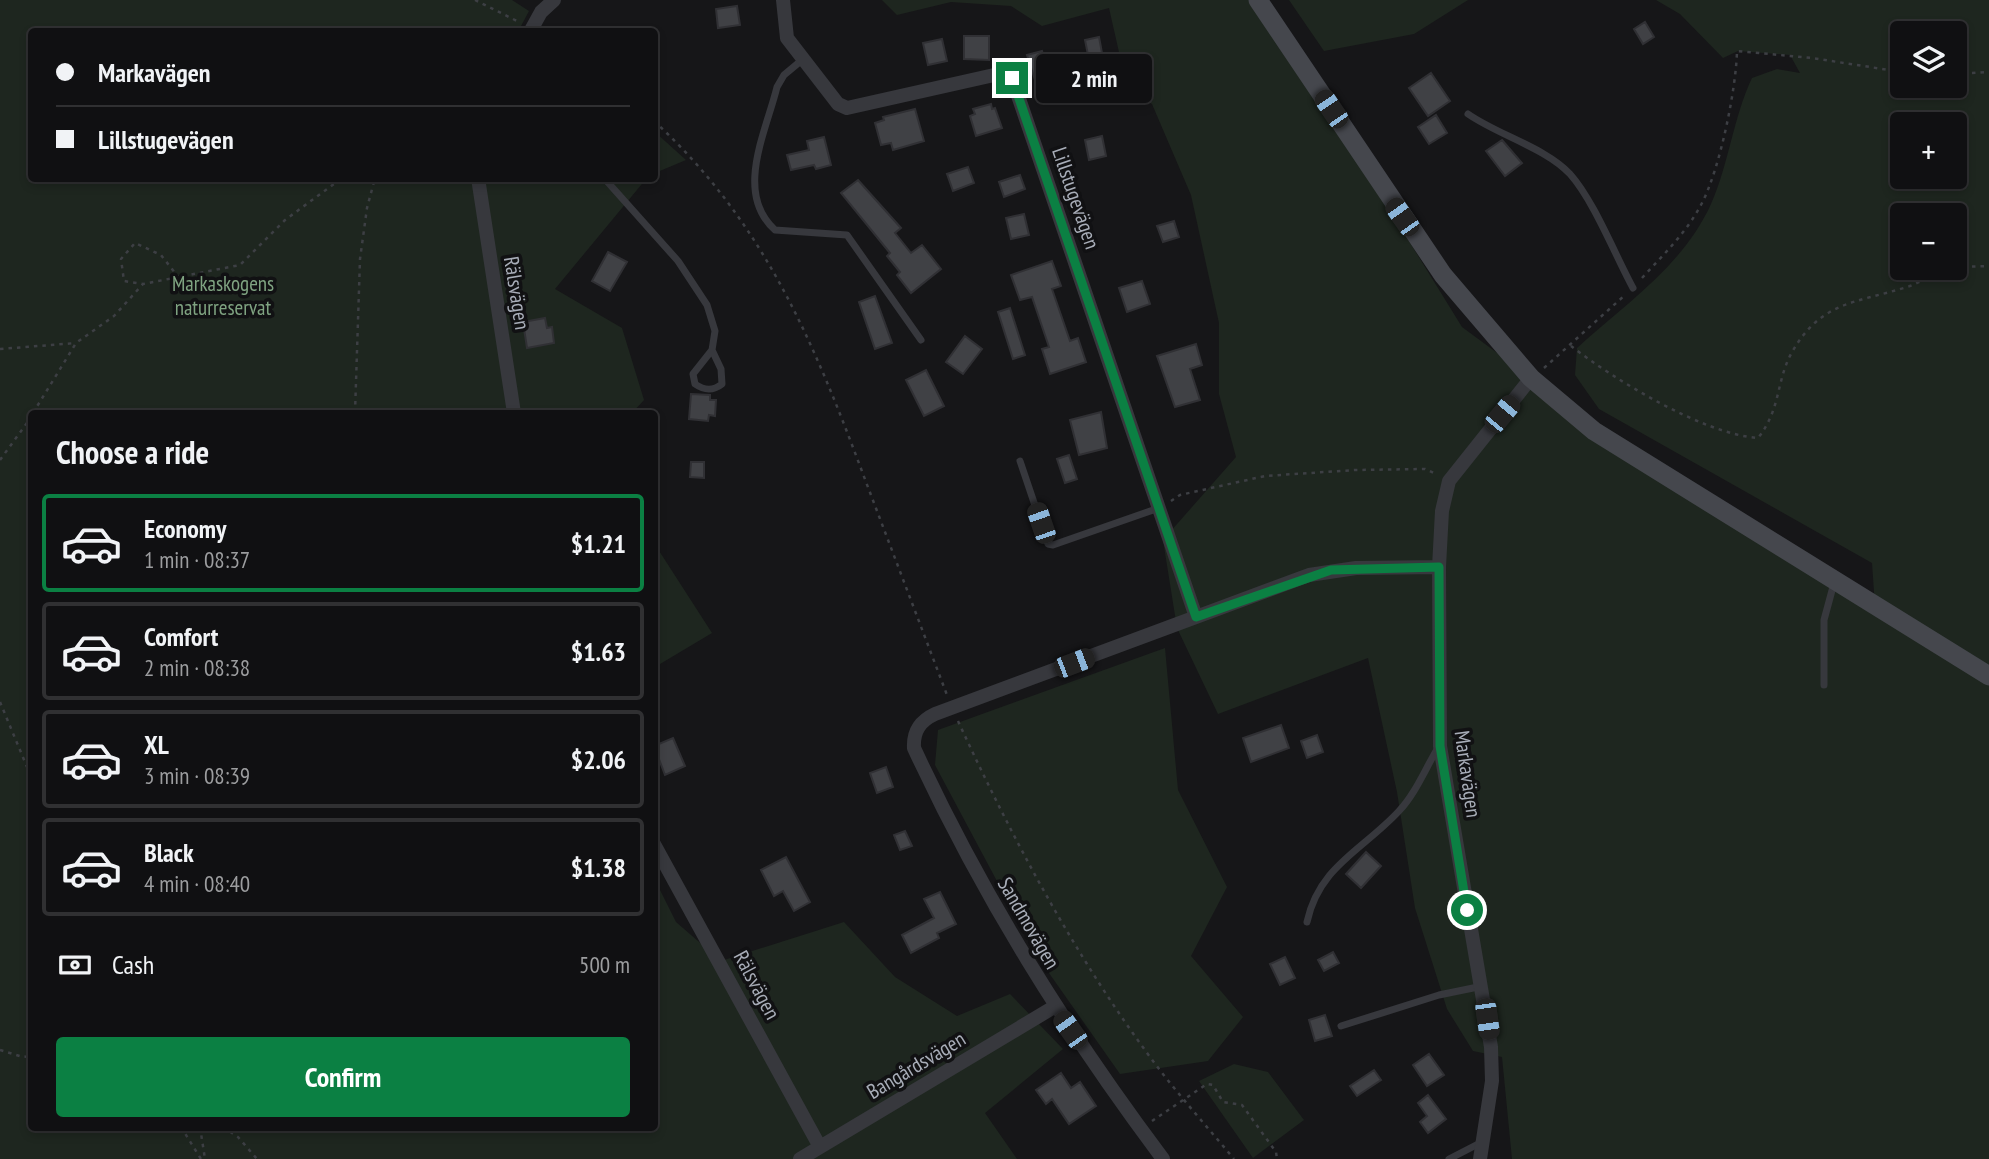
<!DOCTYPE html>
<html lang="en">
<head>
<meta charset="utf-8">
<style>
	body { margin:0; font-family:"PT Sans Narrow",sans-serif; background:#19191b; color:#f1f3f6; height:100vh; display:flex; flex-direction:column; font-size:26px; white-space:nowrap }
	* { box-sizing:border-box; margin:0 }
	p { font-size:23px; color:#9c9d9f }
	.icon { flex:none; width:38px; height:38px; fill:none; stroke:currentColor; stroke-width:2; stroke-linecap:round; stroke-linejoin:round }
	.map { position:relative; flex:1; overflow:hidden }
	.sheet { position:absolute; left:28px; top:410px; width:630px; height:721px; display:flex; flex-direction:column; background:#101012; border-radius:7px; box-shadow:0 4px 10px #0003,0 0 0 2px #303032 }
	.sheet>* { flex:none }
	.guide { position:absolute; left:28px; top:28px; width:630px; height:154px; border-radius:7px; box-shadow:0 4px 10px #0003,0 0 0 2px #303032; display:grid; align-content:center; height:154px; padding:0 28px; background:#101012 }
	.buttons { position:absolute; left:1890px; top:21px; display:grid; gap:14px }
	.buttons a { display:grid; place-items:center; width:77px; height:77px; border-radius:7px; background:#101012; box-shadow:0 4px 10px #0003,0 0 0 2px #303032; font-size:35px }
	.end { position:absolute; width:32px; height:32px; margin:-16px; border:9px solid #0b8043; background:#fff; box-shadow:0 0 0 4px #fff }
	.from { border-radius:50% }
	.bubble { position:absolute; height:49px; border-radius:7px; background:#101012; box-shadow:0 4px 10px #0003,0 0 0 2px #303032; font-size:23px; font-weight:800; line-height:49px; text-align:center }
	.car { position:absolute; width:21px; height:42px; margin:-21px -10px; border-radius:9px; box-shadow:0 0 5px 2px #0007; background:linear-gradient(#222 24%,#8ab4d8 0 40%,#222 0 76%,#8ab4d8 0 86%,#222 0) }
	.guide b { display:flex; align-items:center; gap:24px; height:66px; font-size:26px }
	.guide b+b { border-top:2px solid #303032 }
	.guide i { width:18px; height:18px; background:#f1f3f6 }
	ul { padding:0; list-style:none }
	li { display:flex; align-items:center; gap:21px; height:98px; margin:0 14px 10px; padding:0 14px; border:4px solid #303032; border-radius:7px }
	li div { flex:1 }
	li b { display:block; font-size:26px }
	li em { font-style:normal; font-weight:800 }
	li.on { border-color:#0b8043 }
	li>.icon { width:63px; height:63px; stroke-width:1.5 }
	h2 { padding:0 28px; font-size:32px; line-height:84px }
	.pay { display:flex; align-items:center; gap:18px; height:77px; padding:0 28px; font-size:26px }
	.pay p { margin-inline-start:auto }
	.cta { display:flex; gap:14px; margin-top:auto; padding:14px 28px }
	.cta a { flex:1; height:80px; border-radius:7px; background:#0b8043; color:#fff; font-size:28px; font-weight:800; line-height:80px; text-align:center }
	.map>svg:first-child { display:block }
</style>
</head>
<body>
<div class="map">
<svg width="1989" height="1159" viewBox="0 0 1989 1159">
	<rect width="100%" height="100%" fill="#161618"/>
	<path fill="#1e261f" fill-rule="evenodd" d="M0,0H512L529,11L520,28L525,31L32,32V178L646,179L555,289L622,328L644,400L632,413H32V1127H654L655,880L676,922L721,961L844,922L895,977L957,1016L1010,994L1063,1049L985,1113L1017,1159H0Z
		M882,0H1255L1362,165L1462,327L1531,378L1875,606L1872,563L1599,409L1575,375L1577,348C1625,304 1683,266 1711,204C1729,164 1733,118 1752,78L1777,69L1800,73L1790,55L1738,51L1723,58L1680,14L1656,0H1989V1159H1512L1502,1057L1473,1051L1447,1009L1415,908L1397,792L1368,658L1218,714L1177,628L1163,540L1236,457L1219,394V323L1191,195L1152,104L1128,92L1109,8L1042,26L1011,6L951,2L897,15ZM1902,33H1955V86H1902ZM1902,124H1955V177H1902ZM1902,215H1955V268H1902Z
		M1289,0H1468L1414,34L1324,51Z
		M655,132L686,160L655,173Z
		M654,543L712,633L655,667H654Z
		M1165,648L1178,790L1227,887L1191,956L1243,1017L1208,1061L1120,1074L1037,956L935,765L938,730Z
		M1234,1064L1268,1072L1304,1120L1253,1158L1199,1081Z"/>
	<path fill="#404145" stroke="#303034" stroke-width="2" d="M737,6L740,25L718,28L716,9Z
		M1645,22L1654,37L1643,44L1634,29Z
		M964,36H989V60L964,59Z
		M1099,37L1102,53L1088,55L1085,40Z
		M942,39L947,61L928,65L923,43Z
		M1042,51L1051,78L1036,83L1027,55Z
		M1431,73L1450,101L1428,116L1409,88Z
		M991,104L992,109L995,108L1002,128L976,136L970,116L975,114L973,109Z
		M915,109L924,141L893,150L891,143L881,145L875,123L884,120L883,117Z
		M1436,115L1447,133L1429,144L1418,127Z
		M1102,136L1106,156L1089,160L1085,140Z
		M824,137L831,165L816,169L814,165L791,170L787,155L809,150L807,141Z
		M1502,140L1522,163L1505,176L1486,151Z
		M968,167L974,183L953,191L947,174Z
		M1020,175L1025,189L1004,197L999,182Z
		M858,180L901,228L895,233L911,253L922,245L941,269L911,293L897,275L900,272L887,256L890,253L841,193Z
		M1024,214L1029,235L1011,239L1006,218Z
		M1174,221L1179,237L1163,242L1157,226Z
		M608,252L627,262L610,291L592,281Z
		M1052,261L1061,286L1052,289L1070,341L1078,338L1086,362L1050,374L1042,349L1049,347L1032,297L1020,300L1011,275Z
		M1142,281L1150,304L1127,312L1119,288Z
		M875,296L892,343L875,349L859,302Z
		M1010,308L1025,355L1013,359L998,312Z
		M545,318L547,328L552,327L554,343L527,348L523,322Z
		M965,336L982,349L963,374L946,362Z
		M1196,344L1202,365L1190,369L1200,400L1175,407L1157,356Z
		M926,370L944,406L924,416L906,380Z
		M691,394L710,395V400H716L715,416L709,415L708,421L689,419Z
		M1101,412L1107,448L1079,455L1070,420Z
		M1069,455L1077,479L1065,483L1057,459Z
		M691,462H704V478L690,477Z
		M1281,725L1289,748L1251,762L1243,738Z
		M1317,735L1323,752L1307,758L1301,741Z
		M673,738L685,766L665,775L654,746Z
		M886,767L893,787L877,793L870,773Z
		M905,831L912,846L900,850L894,835Z
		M1366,852L1381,866L1361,888L1346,874Z
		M786,857L810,902L794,911L783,891L774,896L761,870Z
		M940,892L956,924L937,933L939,938L911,953L902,935L934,918L924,899Z
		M1333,952L1339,963L1324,971L1318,960Z
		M1285,957L1295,978L1280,985L1270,964Z
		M1325,1015L1332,1036L1315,1041L1309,1020Z
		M1429,1054L1444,1075L1427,1086L1413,1065Z
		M1374,1070L1381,1080L1357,1096L1350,1086Z
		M1061,1073L1071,1088L1080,1082L1096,1106L1069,1124L1052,1099L1046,1104L1036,1090Z
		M1428,1095L1446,1119L1428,1133L1420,1122L1427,1116L1418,1103Z"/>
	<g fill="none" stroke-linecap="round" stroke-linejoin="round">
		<path stroke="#3d3f44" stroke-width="2.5" stroke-dasharray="3.5 5" stroke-linecap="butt" d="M475,0L519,22
			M1955,74L1989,72
			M654,121C765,223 815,345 866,482C893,553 920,624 947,695
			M1955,267L1989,266
			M179,278L161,255L135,243L121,259L124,281L143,284L240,265L285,220L342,178
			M1642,278C1664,254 1687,232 1702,203C1720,168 1736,90 1737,51L1812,58L1902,72
			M1571,346C1615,380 1703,434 1758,438C1781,409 1776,382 1791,354C1820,301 1856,303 1907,287C1920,283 1932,274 1945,268
			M0,349L76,343
			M1544,368L1625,295
			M33,413L76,343L114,316L143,284
			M355,413L360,259L367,208L375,178
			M0,460L32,416
			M1171,501L1180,495L1265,476L1355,470L1425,469L1436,474
			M0,702L32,779
			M958,721C1014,842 1078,962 1159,1069C1183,1100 1209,1129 1234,1159
			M0,1050L23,1057L32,1056
			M1152,1121L1207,1084L1213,1085L1223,1102L1242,1105L1276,1152L1277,1159
			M181,1127L201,1159
			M200,1127L205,1159
			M223,1127L238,1137L257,1159"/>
		<path stroke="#37383d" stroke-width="7" d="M802,60L784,75L777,87C766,132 734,193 775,230L847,235L921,340
			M1468,114C1498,135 1546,148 1570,174C1594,201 1615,255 1633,288
			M604,178L678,261L707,305L715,331L712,350L721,369L722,384C713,391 705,391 695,384L693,374L712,350
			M1020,461L1048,544L1053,545L1159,508
			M1824,685V620L1834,583
			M1307,922C1319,866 1363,850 1399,811C1416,793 1426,767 1439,746
			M1341,1026L1439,995L1478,987
			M1449,1159L1482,1142"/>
		<path stroke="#37383d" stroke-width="14" d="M783,0L787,38L838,104L847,108L1003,73L1012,78L1196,617
			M530,32L541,12L554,0
			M478,178L514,413
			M654,844L820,1147
			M800,1159L1054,1007
			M1163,1159C1065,1028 983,897 914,748C913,731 920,721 935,714L1309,575L1356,568L1439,567
			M1480,1159L1492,1081L1491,1047L1440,746L1439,567L1442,511L1449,481L1531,378"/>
		<path stroke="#45474d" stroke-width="19" d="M1258,0L1443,275L1531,378L1594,431L1989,676"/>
	</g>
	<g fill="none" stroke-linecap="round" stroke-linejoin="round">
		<path stroke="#0b8043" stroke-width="9" d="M1012,78L1196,617L1331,570L1439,567L1440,746L1467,910"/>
	</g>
	<g text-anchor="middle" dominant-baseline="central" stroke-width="7" stroke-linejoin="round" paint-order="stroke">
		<g font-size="21" fill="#a8adb8" stroke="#111113">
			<text transform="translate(1076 198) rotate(71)">Lillstugevägen</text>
			<text transform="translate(517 293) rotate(81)">Rälsvägen</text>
			<text transform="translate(1468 774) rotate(82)">Markavägen</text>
			<text transform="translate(1029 923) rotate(60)">Sandmovägen</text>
			<text transform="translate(757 985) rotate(62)">Rälsvägen</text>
			<text transform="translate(916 1065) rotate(-31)">Bangårdsvägen</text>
		</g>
		<g font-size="21" fill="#7fa381" stroke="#111113">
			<text x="223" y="283">Markaskogens<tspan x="223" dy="24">naturreservat</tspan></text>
		</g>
	</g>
</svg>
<div class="buttons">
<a><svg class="icon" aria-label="layers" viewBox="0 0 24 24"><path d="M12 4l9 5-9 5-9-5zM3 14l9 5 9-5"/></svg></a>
<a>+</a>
<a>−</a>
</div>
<i class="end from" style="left:1467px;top:910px"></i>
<i class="end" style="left:1012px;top:78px"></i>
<div class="bubble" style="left:1036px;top:54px;width:116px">2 min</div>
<i class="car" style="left:1331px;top:109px;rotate:326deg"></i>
<i class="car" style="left:1402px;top:217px;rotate:325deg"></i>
<i class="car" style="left:1502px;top:414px;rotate:40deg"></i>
<i class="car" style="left:1041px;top:523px;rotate:341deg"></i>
<i class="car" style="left:1074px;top:663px;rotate:69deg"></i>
<i class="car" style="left:1487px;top:1019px;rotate:172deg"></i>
<i class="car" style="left:1070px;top:1030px;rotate:325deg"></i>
<div class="guide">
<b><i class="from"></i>Markavägen</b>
<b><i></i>Lillstugevägen</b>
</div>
<section class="sheet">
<h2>Choose a ride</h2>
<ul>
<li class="on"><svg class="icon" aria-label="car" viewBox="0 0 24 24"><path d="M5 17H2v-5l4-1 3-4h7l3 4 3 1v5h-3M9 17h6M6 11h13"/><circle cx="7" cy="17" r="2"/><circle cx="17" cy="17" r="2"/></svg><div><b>Economy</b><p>1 min · 08:37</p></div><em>$1.21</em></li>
<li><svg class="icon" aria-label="car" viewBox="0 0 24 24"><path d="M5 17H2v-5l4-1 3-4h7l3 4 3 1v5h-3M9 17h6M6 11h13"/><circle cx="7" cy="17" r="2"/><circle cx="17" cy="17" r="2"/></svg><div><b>Comfort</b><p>2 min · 08:38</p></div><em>$1.63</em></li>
<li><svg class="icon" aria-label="car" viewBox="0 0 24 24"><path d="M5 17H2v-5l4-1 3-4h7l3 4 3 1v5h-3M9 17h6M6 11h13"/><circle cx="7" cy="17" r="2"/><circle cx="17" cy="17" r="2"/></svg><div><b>XL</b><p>3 min · 08:39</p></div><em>$2.06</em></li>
<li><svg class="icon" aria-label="car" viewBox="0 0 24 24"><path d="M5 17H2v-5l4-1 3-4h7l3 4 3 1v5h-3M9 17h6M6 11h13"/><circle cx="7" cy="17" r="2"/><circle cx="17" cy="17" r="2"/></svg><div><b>Black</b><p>4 min · 08:40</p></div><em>$1.38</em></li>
</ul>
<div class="pay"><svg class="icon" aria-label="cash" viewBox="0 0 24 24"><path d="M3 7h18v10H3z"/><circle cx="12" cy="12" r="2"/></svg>Cash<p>500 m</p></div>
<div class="cta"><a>Confirm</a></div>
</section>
</div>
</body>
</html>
